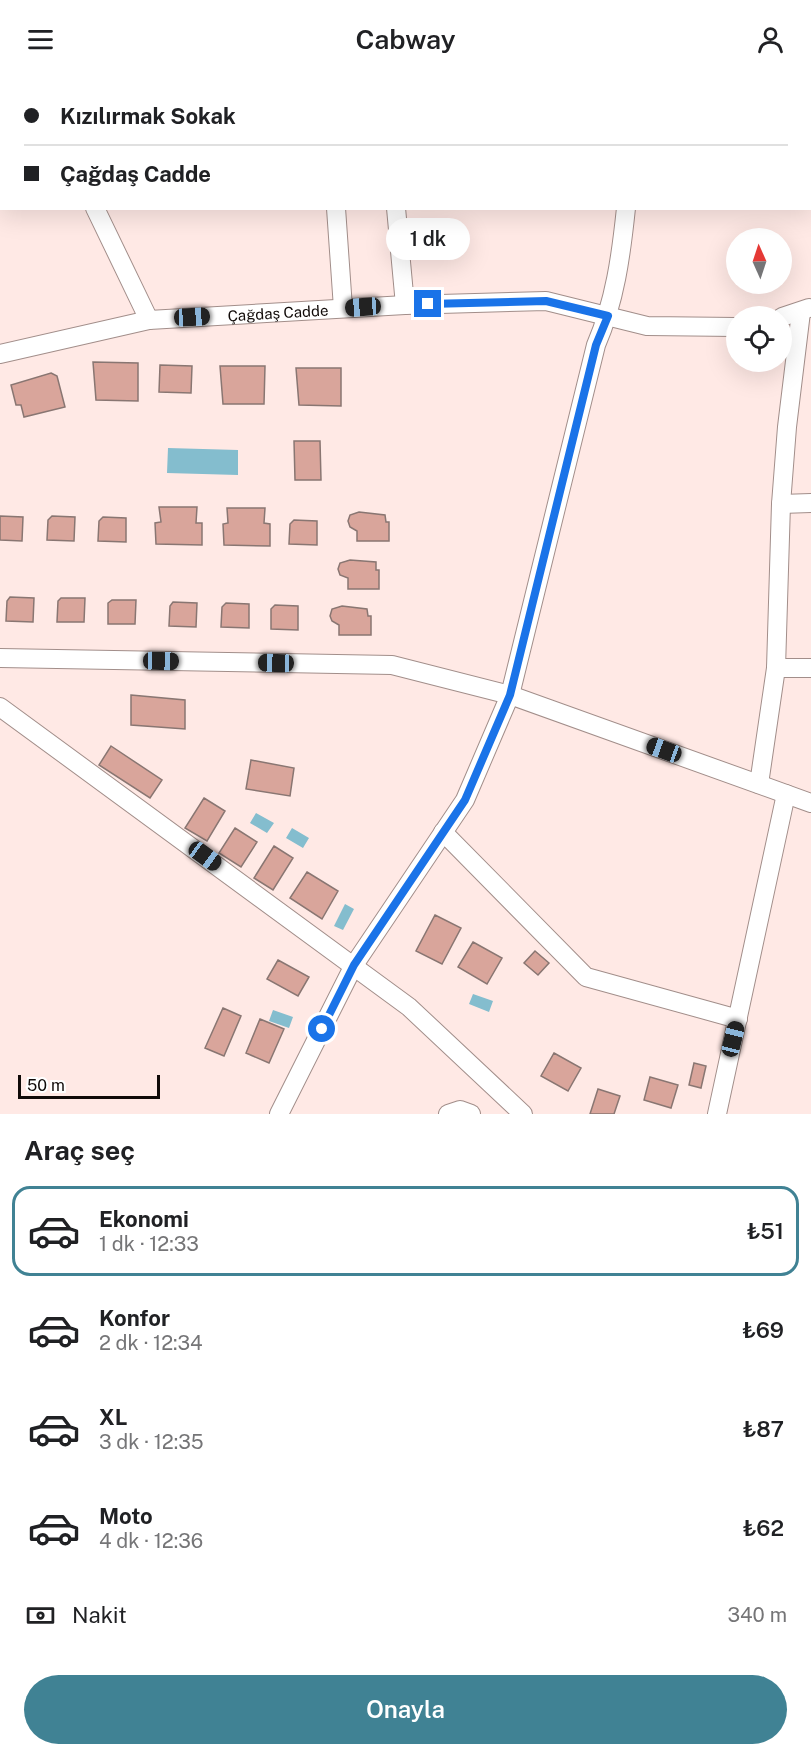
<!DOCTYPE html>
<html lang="tr">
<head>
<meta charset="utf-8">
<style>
	body { margin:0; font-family:"Public Sans",sans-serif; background:#f6f6f6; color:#202124; height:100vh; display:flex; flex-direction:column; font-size:22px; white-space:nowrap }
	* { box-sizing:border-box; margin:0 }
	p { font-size:20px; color:#757577 }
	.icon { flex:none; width:33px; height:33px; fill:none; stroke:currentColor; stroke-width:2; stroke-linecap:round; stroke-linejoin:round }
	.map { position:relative; height:1036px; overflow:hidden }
	.side { display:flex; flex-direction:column; background:#fff; flex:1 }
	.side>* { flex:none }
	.hud { position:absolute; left:0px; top:0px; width:812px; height:132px; box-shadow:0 6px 24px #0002; display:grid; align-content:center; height:132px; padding:0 24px; background:#fff }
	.needle { width:39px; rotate:357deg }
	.fabs { position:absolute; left:726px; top:150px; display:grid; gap:12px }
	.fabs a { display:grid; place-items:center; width:66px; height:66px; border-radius:50%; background:#fff; box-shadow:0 6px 24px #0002; font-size:30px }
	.scale { position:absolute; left:18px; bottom:15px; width:142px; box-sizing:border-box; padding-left:6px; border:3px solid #100a08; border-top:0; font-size:16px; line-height:21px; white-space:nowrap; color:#100a08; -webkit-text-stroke:4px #fff; paint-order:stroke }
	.end { position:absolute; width:27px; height:27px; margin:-14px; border:8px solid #1a73e8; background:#fff; box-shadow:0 0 0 3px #fff }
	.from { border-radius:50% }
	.bubble { position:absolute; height:42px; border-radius:21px; background:#fff; box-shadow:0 6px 24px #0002; font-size:20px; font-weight:600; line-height:42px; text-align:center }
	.car { position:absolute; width:18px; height:36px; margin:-18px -9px; border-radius:8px; box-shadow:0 0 4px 2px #0007; background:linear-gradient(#222 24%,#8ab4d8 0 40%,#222 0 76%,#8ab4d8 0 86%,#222 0) }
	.hud b { display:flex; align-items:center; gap:21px; height:57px; font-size:22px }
	.hud b+b { border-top:2px solid #e0e0e0 }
	.hud i { width:15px; height:15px; background:#202124 }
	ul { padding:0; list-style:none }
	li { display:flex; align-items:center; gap:18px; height:90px; margin:0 12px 9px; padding:0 12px; border:3px solid transparent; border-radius:18px }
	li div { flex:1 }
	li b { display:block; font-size:22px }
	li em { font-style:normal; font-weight:600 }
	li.active { border-color:#408294 }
	li>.icon { width:54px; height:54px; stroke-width:1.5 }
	h2 { padding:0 24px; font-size:27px; line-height:72px }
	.pay { display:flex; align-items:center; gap:15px; height:66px; padding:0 24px; font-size:22px }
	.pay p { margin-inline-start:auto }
	.action { display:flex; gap:12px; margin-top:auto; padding:12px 24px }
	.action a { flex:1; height:69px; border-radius:36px; background:#408294; color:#fff; font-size:24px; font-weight:600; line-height:69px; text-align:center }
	header { display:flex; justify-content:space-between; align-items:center; height:78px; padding:0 24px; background:#fff; font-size:27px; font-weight:600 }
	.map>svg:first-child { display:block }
</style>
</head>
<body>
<header><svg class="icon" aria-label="menu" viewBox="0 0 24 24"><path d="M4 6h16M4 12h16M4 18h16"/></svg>Cabway<svg class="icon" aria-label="person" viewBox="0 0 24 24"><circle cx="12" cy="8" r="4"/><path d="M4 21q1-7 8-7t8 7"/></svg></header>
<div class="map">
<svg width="811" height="1036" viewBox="0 0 811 1036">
	<rect width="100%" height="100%" fill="#ffe9e5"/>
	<path fill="#84bdce" d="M168,370L238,372V397L167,395Z
		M256,735L274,745L267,755L250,745Z
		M292,750L309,760L303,770L286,760Z
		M345,826L354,831L343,852L334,848Z
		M473,916L493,923L489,934L469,926Z
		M273,932L293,939L289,950L269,943Z"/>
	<path fill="#d9a59b" stroke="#897672" stroke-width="1.5" d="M93,284L138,285V323L96,322Z
		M160,287L192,288L191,315L159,314Z
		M220,288H265L264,326H223Z
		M296,290H341V328L299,327Z
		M51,295L57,298L65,329L24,339L21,327H16L11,307Z
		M294,363H320L321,402H295Z
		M159,429H197L196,445H202V467L156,466L155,445L161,444Z
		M227,430H265L264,445L270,446V468L224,467L223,446L228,445Z
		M359,434L385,437L386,444H389V463H357V453L350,449L348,443L350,437Z
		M0,438L23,439L22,463L0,462Z
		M52,438L75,439L74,463L47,462L48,442Z
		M103,439L126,440V464L98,463L99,443Z
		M294,442L317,443V467L289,466L290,446Z
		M350,482L376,484V492H379V511H348V500L340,497L338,491L340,485Z
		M10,519L34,520L33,544L6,543L7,523Z
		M61,520H85L84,544H57L58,523Z
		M112,522H136L135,546H108V525Z
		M173,524L197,525L196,549L169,548L170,528Z
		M226,525L249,526V550L221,549L222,529Z
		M275,527L298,528V552L271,551V531Z
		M342,528L367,531L368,538H371V557H339V547L332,543L330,538L332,531Z
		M131,617L185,622V651L131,647Z
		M111,668L162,702L150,720L99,687Z
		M251,682L294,690L290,718L246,711Z
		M204,720L225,733L207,763L185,750Z
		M235,750L257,764L241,789L219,775Z
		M274,768L293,780L273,812L254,800Z
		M307,794L338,813L322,841L290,820Z
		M435,837L461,850L442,886L416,873Z
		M473,864L502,880L487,906L458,889Z
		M535,873L549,885L538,897L524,885Z
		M278,882L309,899L298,918L267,901Z
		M223,930L241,938L224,978L205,970Z
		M260,941L284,951L269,985L246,975Z
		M554,975L581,990L568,1013L541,998Z
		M694,985L706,988L701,1010L689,1007Z
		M650,999L678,1007L671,1030L644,1022Z
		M598,1011L620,1018L614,1036H590Z"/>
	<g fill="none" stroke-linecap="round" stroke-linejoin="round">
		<defs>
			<g id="street">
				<path d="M50,0L51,2"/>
				<path d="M327,0L328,2"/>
				<path d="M384,0L385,2"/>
				<path d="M628,2V0"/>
				<path d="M0,36H2"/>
				<path d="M95,130L149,242"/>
				<path d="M336,130L343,230"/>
				<path d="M396,130L405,227"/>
				<path d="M782,239L809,230"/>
				<path id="s1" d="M0,276L149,242L405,227L546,223L647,248L736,249"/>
				<path d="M781,426L811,425"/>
				<path d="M0,580L392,587L510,617L811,725"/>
				<path d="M776,590H811"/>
				<path d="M0,629L409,929L523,1036"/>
				<path d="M759,706L776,590L781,426L787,349L801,234"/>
				<path d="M443,754L586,899L738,941"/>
				<path d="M279,1036L354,887L465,722L510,617L596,267C615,223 621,178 626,130"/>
				<path d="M448,1036L460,1032L471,1036"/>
				<path d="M717,1036L786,716"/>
			</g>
		</defs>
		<use href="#street" stroke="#a28e8a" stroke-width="20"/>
		<use href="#street" stroke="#fff" stroke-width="18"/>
	</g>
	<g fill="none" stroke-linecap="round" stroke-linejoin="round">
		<path stroke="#1a73e8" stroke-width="8" d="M322,951L354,887L465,722L510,617L596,267L608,238L546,223L428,226"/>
	</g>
	<g text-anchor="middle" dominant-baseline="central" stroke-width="4.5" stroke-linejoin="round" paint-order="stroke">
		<g font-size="15" fill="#100a08" stroke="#fff">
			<text stroke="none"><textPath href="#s1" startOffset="282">Çağdaş Cadde</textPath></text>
		</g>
	</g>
</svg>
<div class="fabs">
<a><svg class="needle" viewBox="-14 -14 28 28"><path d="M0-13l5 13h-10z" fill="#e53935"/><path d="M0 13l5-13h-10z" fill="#757577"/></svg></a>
<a><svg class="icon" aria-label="locate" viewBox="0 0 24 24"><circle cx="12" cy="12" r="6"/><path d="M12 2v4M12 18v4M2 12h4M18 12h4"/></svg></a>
</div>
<div class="scale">50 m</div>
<i class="end from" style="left:322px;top:951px"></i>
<i class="end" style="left:428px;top:226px"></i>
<div class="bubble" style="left:386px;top:140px;width:84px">1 dk</div>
<i class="car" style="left:363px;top:229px;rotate:266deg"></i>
<i class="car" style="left:192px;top:239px;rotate:87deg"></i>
<i class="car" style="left:161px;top:583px;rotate:91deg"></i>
<i class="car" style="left:276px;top:585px;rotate:271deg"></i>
<i class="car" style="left:664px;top:672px;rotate:290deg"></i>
<i class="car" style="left:205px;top:778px;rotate:126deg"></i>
<i class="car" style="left:733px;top:961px;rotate:14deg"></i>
<div class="hud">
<b><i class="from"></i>Kızılırmak Sokak</b>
<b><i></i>Çağdaş Cadde</b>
</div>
</div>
<section class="side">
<h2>Araç seç</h2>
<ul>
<li class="active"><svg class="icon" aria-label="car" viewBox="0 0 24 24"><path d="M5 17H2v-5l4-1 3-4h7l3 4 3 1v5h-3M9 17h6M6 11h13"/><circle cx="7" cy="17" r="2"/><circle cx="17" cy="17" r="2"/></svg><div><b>Ekonomi</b><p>1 dk · 12:33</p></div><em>₺51</em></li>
<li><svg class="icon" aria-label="car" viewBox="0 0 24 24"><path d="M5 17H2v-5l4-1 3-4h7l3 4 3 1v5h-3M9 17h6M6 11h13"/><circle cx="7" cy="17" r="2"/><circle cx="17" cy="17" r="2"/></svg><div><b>Konfor</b><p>2 dk · 12:34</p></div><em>₺69</em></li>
<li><svg class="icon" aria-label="car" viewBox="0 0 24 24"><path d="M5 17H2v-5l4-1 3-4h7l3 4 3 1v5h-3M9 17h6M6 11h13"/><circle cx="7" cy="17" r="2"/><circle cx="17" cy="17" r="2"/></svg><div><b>XL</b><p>3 dk · 12:35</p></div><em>₺87</em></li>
<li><svg class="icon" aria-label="car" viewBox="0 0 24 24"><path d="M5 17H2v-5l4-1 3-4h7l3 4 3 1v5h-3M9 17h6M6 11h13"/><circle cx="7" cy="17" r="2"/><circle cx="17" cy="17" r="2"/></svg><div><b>Moto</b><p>4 dk · 12:36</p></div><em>₺62</em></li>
</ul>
<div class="pay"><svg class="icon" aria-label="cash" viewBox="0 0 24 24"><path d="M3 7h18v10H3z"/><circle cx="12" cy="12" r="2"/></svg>Nakit<p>340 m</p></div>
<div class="action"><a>Onayla</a></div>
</section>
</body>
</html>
